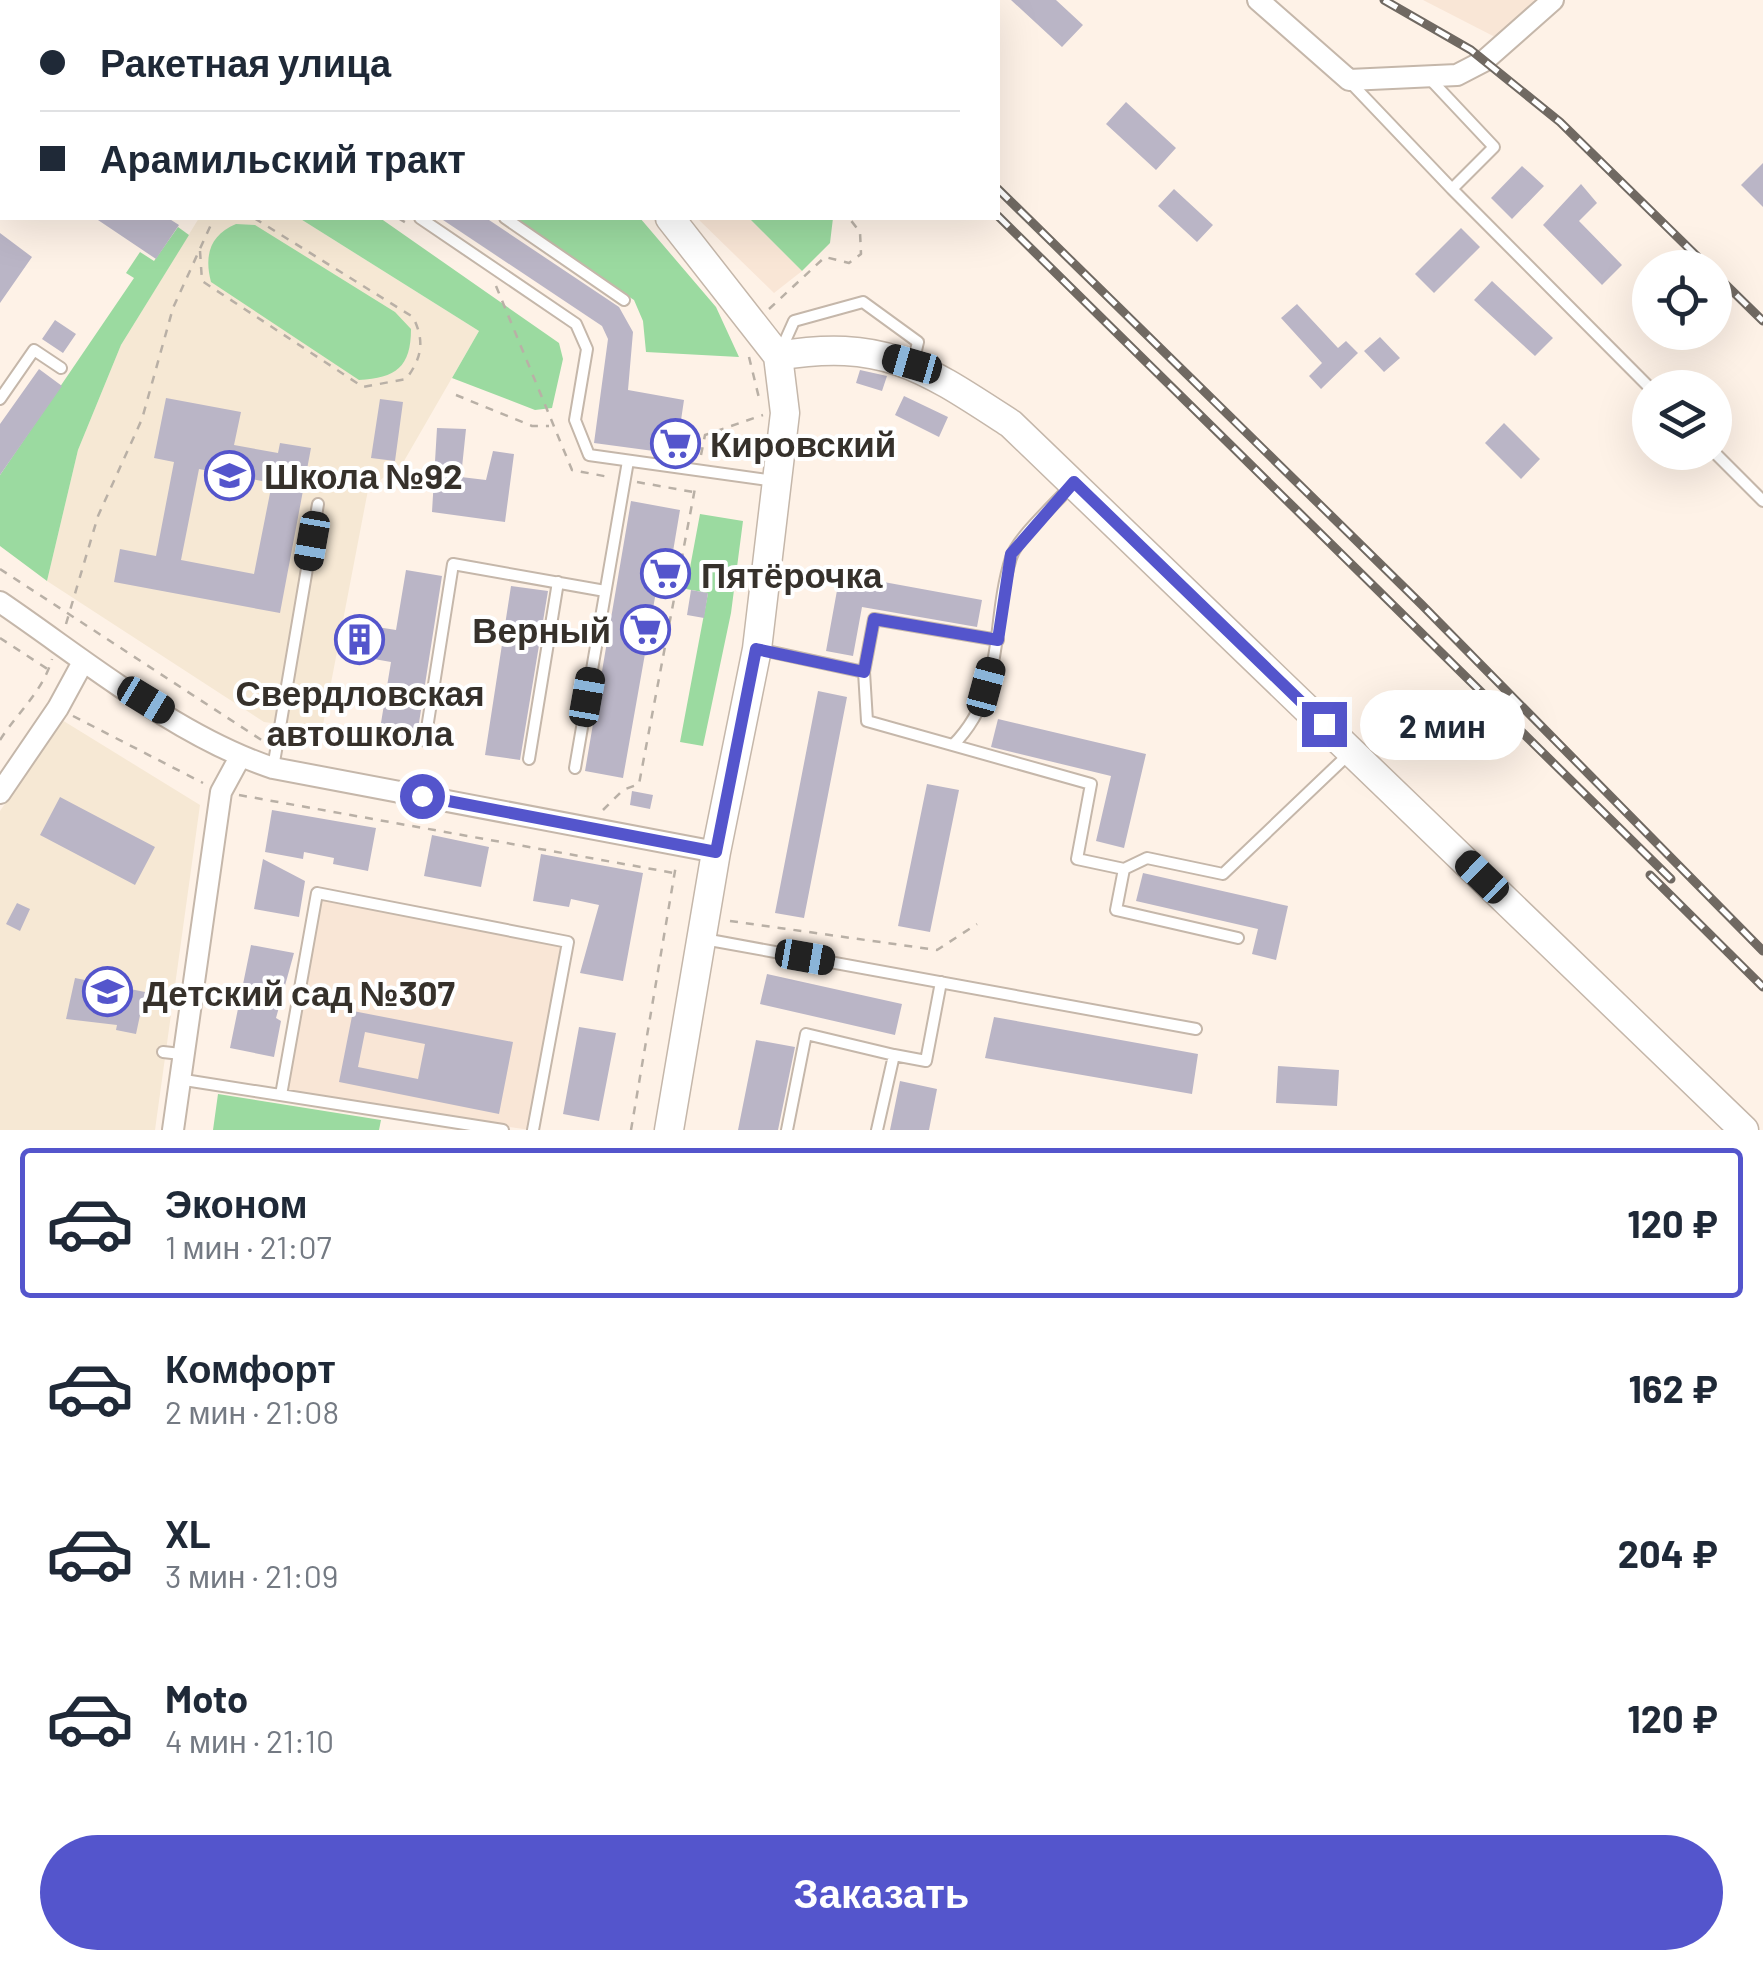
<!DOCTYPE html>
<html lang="ru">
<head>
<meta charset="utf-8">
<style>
	body { margin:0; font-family:Barlow,sans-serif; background:#f6f6f7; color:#1f2937; height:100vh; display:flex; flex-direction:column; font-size:38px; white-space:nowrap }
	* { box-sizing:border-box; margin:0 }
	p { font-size:32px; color:#747a83 }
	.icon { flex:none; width:55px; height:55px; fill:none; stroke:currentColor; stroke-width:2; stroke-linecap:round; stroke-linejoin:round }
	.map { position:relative; height:1130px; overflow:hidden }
	.panel { display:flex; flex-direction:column; background:#fff; flex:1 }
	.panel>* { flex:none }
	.guide { position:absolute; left:0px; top:0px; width:1000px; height:220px; box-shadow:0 10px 40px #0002; display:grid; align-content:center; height:220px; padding:0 40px; background:#fff }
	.fabs { position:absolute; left:1632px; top:250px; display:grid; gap:20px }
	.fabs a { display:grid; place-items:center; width:100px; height:100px; border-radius:50%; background:#fff; box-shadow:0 10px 40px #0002; font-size:50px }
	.end { position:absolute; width:45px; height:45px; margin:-22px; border:12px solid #5455cc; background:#fff; box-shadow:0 0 0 5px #fff }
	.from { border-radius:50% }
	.bubble { position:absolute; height:70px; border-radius:35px; background:#fff; box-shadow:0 10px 40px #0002; font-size:32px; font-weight:700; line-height:70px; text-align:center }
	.car { position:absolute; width:30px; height:60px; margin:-30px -15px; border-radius:12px; box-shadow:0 0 8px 2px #0007; background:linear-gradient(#222 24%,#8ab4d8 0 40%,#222 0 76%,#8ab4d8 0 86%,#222 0) }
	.guide b { display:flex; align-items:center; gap:35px; height:95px; font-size:38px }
	.guide b+b { border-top:2px solid #e0e1e3 }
	.guide i { width:25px; height:25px; background:#1f2937 }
	ul { padding:18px 0 0; list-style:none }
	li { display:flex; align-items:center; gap:30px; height:150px; margin:0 20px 15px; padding:0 20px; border:5px solid transparent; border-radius:10px }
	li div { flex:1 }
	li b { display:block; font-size:38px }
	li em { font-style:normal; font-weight:700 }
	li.current { border-color:#5455cc }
	li>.icon { width:90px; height:90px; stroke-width:1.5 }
	.button { display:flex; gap:20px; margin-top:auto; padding:20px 40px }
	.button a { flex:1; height:115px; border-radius:60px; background:#5455cc; color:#fff; font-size:40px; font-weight:700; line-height:115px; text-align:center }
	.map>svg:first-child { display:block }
</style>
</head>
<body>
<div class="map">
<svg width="1763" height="1130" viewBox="0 0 1763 1130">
	<rect width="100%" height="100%" fill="#fef2e7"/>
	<path fill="#f9e6d6" d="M1423,0H1536L1497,38Z
		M697,218H749L802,271L774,293Z
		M320,897L563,945L530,1130L284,1093Z"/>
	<path fill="#f6e8d4" d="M199,218H299L479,331L404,461L368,490L322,730L264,722L47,581L78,450L121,345Z
		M62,720L200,805L155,1130H0V811Z"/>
	<path fill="#9bdaa0" d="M299,218H380L559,343L563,359L552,408L535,410L452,378L479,331Z
		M508,218H640L716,307L739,357L646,352L643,321L634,300Z
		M749,218H833L830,243L802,271Z
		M236,224L255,225L395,312L411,329C411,367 396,378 359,380L211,282C204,255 210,235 236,224Z
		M178,227L189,235L121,345L78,450L47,581L0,546V475L134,278L126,273L140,252L154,261Z
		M700,514L743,521L731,613L703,746L680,742L708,593L686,589Z
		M218,1094L381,1120L379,1130H213Z"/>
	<path fill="#bab5c6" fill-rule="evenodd" d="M1011,0H1056L1083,25L1062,47Z
		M1126,102L1176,148L1156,170L1106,124Z
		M1763,163V207L1741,185Z
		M1522,166L1544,186L1512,219L1491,198Z
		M1581,184L1597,203L1579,221L1622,265L1602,285L1543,225Z
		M1174,189L1213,225L1197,242L1158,206Z
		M95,218H168L179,225L156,259Z
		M440,218H486L619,307L633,332L628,390L684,400L676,454L594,443L608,339L602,326Z
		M1461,228L1480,247L1434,293L1415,274Z
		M0,233L32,257L0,303Z
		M1492,281L1553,338L1535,356L1474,300Z
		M1297,304L1338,348L1346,341L1358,353L1321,389L1309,376L1322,363L1281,318Z
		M55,320L76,334L63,353L42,339Z
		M1380,337L1400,358L1384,372L1364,351Z
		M39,369L62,386L0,475V424Z
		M860,370L887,376L882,391L856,383Z
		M904,396L948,417L939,437L895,415Z
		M166,398L241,412L234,445L278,453L280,443L311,448L280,613L114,582L120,549L156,556L174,462L154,458ZM199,469L272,483L254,574L181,560Z
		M380,399L403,402L395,461L371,458Z
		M1504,423L1540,459L1521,479L1485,443Z
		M437,428L466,429L461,477L486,480L493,451L514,454L505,522L432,512Z
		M631,501L680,510L667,587L657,586L623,778L585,771Z
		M406,570L442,576L416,742L379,735L391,662L340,653L346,622L396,630Z
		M840,574L982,600L977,627L862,607L853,656L826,651Z
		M511,586L548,591L520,760L485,755Z
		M691,590L708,593L704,618L687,615Z
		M818,691L847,697L804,918L775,913Z
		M998,719L1146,754L1124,848L1096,841L1111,776L991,747Z
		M927,784L959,790L930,932L898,926Z
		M632,791L653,795L650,809L630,805Z
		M60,797L155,847L135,885L40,835Z
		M272,810L376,828L368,871L333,864L334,858L304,852L303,859L265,852Z
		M432,835L489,847L481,887L424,876Z
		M541,854L643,873L623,981L580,973L599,905L571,899L569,907L533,901Z
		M263,859L305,881L299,917L254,909Z
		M1143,873L1288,906L1276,960L1252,954L1258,929L1136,901Z
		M17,903L30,909L20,931L6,924Z
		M251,945L294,953L276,1018L281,1021L274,1057L230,1048Z
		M767,974L902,1004L895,1035L760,1004Z
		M75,978L145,992L136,1034L116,1030L117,1025L66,1019Z
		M353,1011L513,1042L499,1114L339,1082ZM365,1032L425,1044L418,1079L358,1067Z
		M994,1017L1198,1054L1192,1094L985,1058Z
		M579,1027L616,1033L599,1121L563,1114Z
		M756,1040L795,1047L778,1130H738Z
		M1278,1066L1339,1070L1337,1106L1276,1103Z
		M900,1081L937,1089L929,1130H890Z"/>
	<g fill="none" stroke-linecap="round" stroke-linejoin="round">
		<defs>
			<path id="service" d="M325,0L329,2
				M77,2L78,0
				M179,2H186
				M1349,81L1452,189L1494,147L1430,79
				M0,93L2,95
				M1452,189L1650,388
				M420,218L576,324L587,349L575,420L589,455L775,481
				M505,218L624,300
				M781,350L794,321L863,302L918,342L913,363
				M0,399L34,350L61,368
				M1714,452L1763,501
				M758,649L864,672L867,721L1091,784L1077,859L1124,869L1147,858L1223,874L1351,752
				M864,672L874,619L998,640
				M425,741L453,564L605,591
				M953,745C1007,690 990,625 1011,558C1017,538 1055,504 1070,487
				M529,759L558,582
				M273,768L318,504
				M575,768L628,461
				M1124,869L1116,910L1238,938
				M704,939L1196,1029
				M163,1052L181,1054
				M178,1079L503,1130
				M281,1095L317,893L568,942L533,1130
				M787,1130L806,1034L894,1055
				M877,1130L894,1055L926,1061L941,982"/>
			<path id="minor" d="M1258,0L1349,80L1457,75L1484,61L1553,0
				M0,602C84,659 176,736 273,768L716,852
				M0,793L58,708L83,662
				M173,1130L221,792L240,757"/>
			<path id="secondary" d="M442,0L445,2
				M778,356C884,338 925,368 1011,424L1744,1130
				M669,1130L716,852L757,649L785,413L778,356L670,218"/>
		</defs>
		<use href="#service" stroke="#c5b7aa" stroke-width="14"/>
		<use href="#minor" stroke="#c5b7aa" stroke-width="24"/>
		<use href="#secondary" stroke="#c5b7aa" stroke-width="31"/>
		<path stroke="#b9b0a6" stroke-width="2.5" stroke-dasharray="8 8" stroke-linecap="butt" d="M4,2L6,0
			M221,2L223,0
			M643,2L645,0
			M0,9L2,5
			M0,198V204
			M221,218H226
			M398,218L408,224
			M200,251L202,281L363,387L406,379C422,358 425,341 413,317L254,218
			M496,286L572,470L609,477
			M769,309L825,257L849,263L861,254L860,232L849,218
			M749,357L759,398
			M456,395L532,426H549
			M701,455L705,435L763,415
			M637,482L693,492
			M0,569L266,743
			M66,624L98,516L142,419L173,308L214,218
			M0,638L49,670
			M73,716L203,783
			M0,740C18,712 43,691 52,659
			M239,795L674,873
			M603,810L623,790L639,784L696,483
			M730,921L937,950L977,924
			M631,1130L676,865"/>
		<use href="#service" stroke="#fff" stroke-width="10"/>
		<use href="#minor" stroke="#fff" stroke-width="20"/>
		<use href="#secondary" stroke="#fff" stroke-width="28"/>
		<defs>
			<path id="rail" d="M778,0L781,2
				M805,0L807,2
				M1384,0L1471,50L1560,122L1709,268
				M998,189L1421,604L1763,951
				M998,216L1671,879
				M1715,274L1763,321
				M1650,875L1763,987"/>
		</defs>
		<use href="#rail" stroke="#706962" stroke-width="9"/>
		<use href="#rail" stroke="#fff" stroke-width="5" stroke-dasharray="15" stroke-linecap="butt"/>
	</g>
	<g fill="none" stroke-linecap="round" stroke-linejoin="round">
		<path stroke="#5455cc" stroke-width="12" d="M422,796L716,852L756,649L864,672L874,619L998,640L1011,554L1074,482L1324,724"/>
	</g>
	<defs>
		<symbol id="supermarket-ring" viewBox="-11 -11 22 22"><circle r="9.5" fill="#fff" stroke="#5455cc" stroke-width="1.5"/><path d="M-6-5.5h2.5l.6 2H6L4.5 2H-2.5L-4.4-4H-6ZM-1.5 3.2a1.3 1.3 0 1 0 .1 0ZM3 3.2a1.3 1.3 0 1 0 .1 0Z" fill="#5455cc"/></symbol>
		<symbol id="school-ring" viewBox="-11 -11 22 22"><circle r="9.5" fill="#fff" stroke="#5455cc" stroke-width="1.5"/><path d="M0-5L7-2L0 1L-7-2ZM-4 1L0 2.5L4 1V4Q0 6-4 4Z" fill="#5455cc"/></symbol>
		<symbol id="building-ring" viewBox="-11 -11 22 22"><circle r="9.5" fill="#fff" stroke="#5455cc" stroke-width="1.5"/><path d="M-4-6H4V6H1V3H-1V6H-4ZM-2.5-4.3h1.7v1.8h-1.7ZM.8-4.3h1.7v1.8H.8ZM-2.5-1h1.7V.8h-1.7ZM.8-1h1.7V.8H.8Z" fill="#5455cc"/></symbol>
	</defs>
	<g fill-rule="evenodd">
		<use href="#supermarket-ring" x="648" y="416" width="55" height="55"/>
		<use href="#school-ring" x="202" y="448" width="55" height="55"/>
		<use href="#supermarket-ring" x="638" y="546" width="55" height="55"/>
		<use href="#supermarket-ring" x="618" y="602" width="55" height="55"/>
		<use href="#building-ring" x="332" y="612" width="55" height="55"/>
		<use href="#school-ring" x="80" y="964" width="55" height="55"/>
	</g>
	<g text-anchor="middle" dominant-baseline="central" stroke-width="8" stroke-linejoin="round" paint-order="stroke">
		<g font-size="35" font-weight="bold" fill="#36312b" stroke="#fff" text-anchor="start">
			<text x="710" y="443">Кировский</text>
			<text x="264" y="475">Школа №92</text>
			<text x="701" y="574">Пятёрочка</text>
			<text x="611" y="629" text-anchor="end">Верный</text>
			<text x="360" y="692" text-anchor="middle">Свердловская<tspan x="360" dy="40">автошкола</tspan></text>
			<text x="143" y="992">Детский сад №307</text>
		</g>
	</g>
</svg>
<div class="fabs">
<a><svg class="icon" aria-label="locate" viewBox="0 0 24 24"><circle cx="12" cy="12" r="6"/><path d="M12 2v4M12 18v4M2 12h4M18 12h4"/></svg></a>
<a><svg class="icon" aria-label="layers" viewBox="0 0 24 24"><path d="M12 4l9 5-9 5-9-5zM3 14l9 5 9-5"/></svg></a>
</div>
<i class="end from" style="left:422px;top:796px"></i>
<i class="end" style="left:1324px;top:724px"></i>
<div class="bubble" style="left:1360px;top:690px;width:165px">2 мин</div>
<i class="car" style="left:912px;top:364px;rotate:286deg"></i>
<i class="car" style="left:312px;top:541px;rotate:190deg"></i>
<i class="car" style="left:986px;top:687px;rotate:15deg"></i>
<i class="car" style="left:587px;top:697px;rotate:10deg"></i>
<i class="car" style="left:146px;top:700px;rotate:121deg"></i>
<i class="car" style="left:1482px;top:877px;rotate:314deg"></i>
<i class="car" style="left:805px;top:957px;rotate:100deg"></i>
<div class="guide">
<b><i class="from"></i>Ракетная улица</b>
<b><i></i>Арамильский тракт</b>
</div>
</div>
<section class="panel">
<ul>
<li class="current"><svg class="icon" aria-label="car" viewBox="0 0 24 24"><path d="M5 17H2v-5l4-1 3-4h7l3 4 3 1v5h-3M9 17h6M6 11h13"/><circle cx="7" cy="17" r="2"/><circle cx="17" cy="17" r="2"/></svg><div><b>Эконом</b><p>1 мин · 21:07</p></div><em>120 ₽</em></li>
<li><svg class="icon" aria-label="car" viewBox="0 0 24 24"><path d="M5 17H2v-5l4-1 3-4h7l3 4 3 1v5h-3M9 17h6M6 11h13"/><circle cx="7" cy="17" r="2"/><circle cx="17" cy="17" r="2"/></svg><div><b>Комфорт</b><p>2 мин · 21:08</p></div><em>162 ₽</em></li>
<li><svg class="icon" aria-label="car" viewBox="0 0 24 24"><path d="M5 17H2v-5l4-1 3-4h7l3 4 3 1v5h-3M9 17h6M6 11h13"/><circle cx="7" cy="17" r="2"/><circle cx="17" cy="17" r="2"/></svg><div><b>XL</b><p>3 мин · 21:09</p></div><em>204 ₽</em></li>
<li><svg class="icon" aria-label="car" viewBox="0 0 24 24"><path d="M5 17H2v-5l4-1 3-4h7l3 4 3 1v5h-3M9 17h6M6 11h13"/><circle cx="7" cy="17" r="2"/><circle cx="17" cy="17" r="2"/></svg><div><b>Moto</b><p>4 мин · 21:10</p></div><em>120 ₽</em></li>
</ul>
<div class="button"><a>Заказать</a></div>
</section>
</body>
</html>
